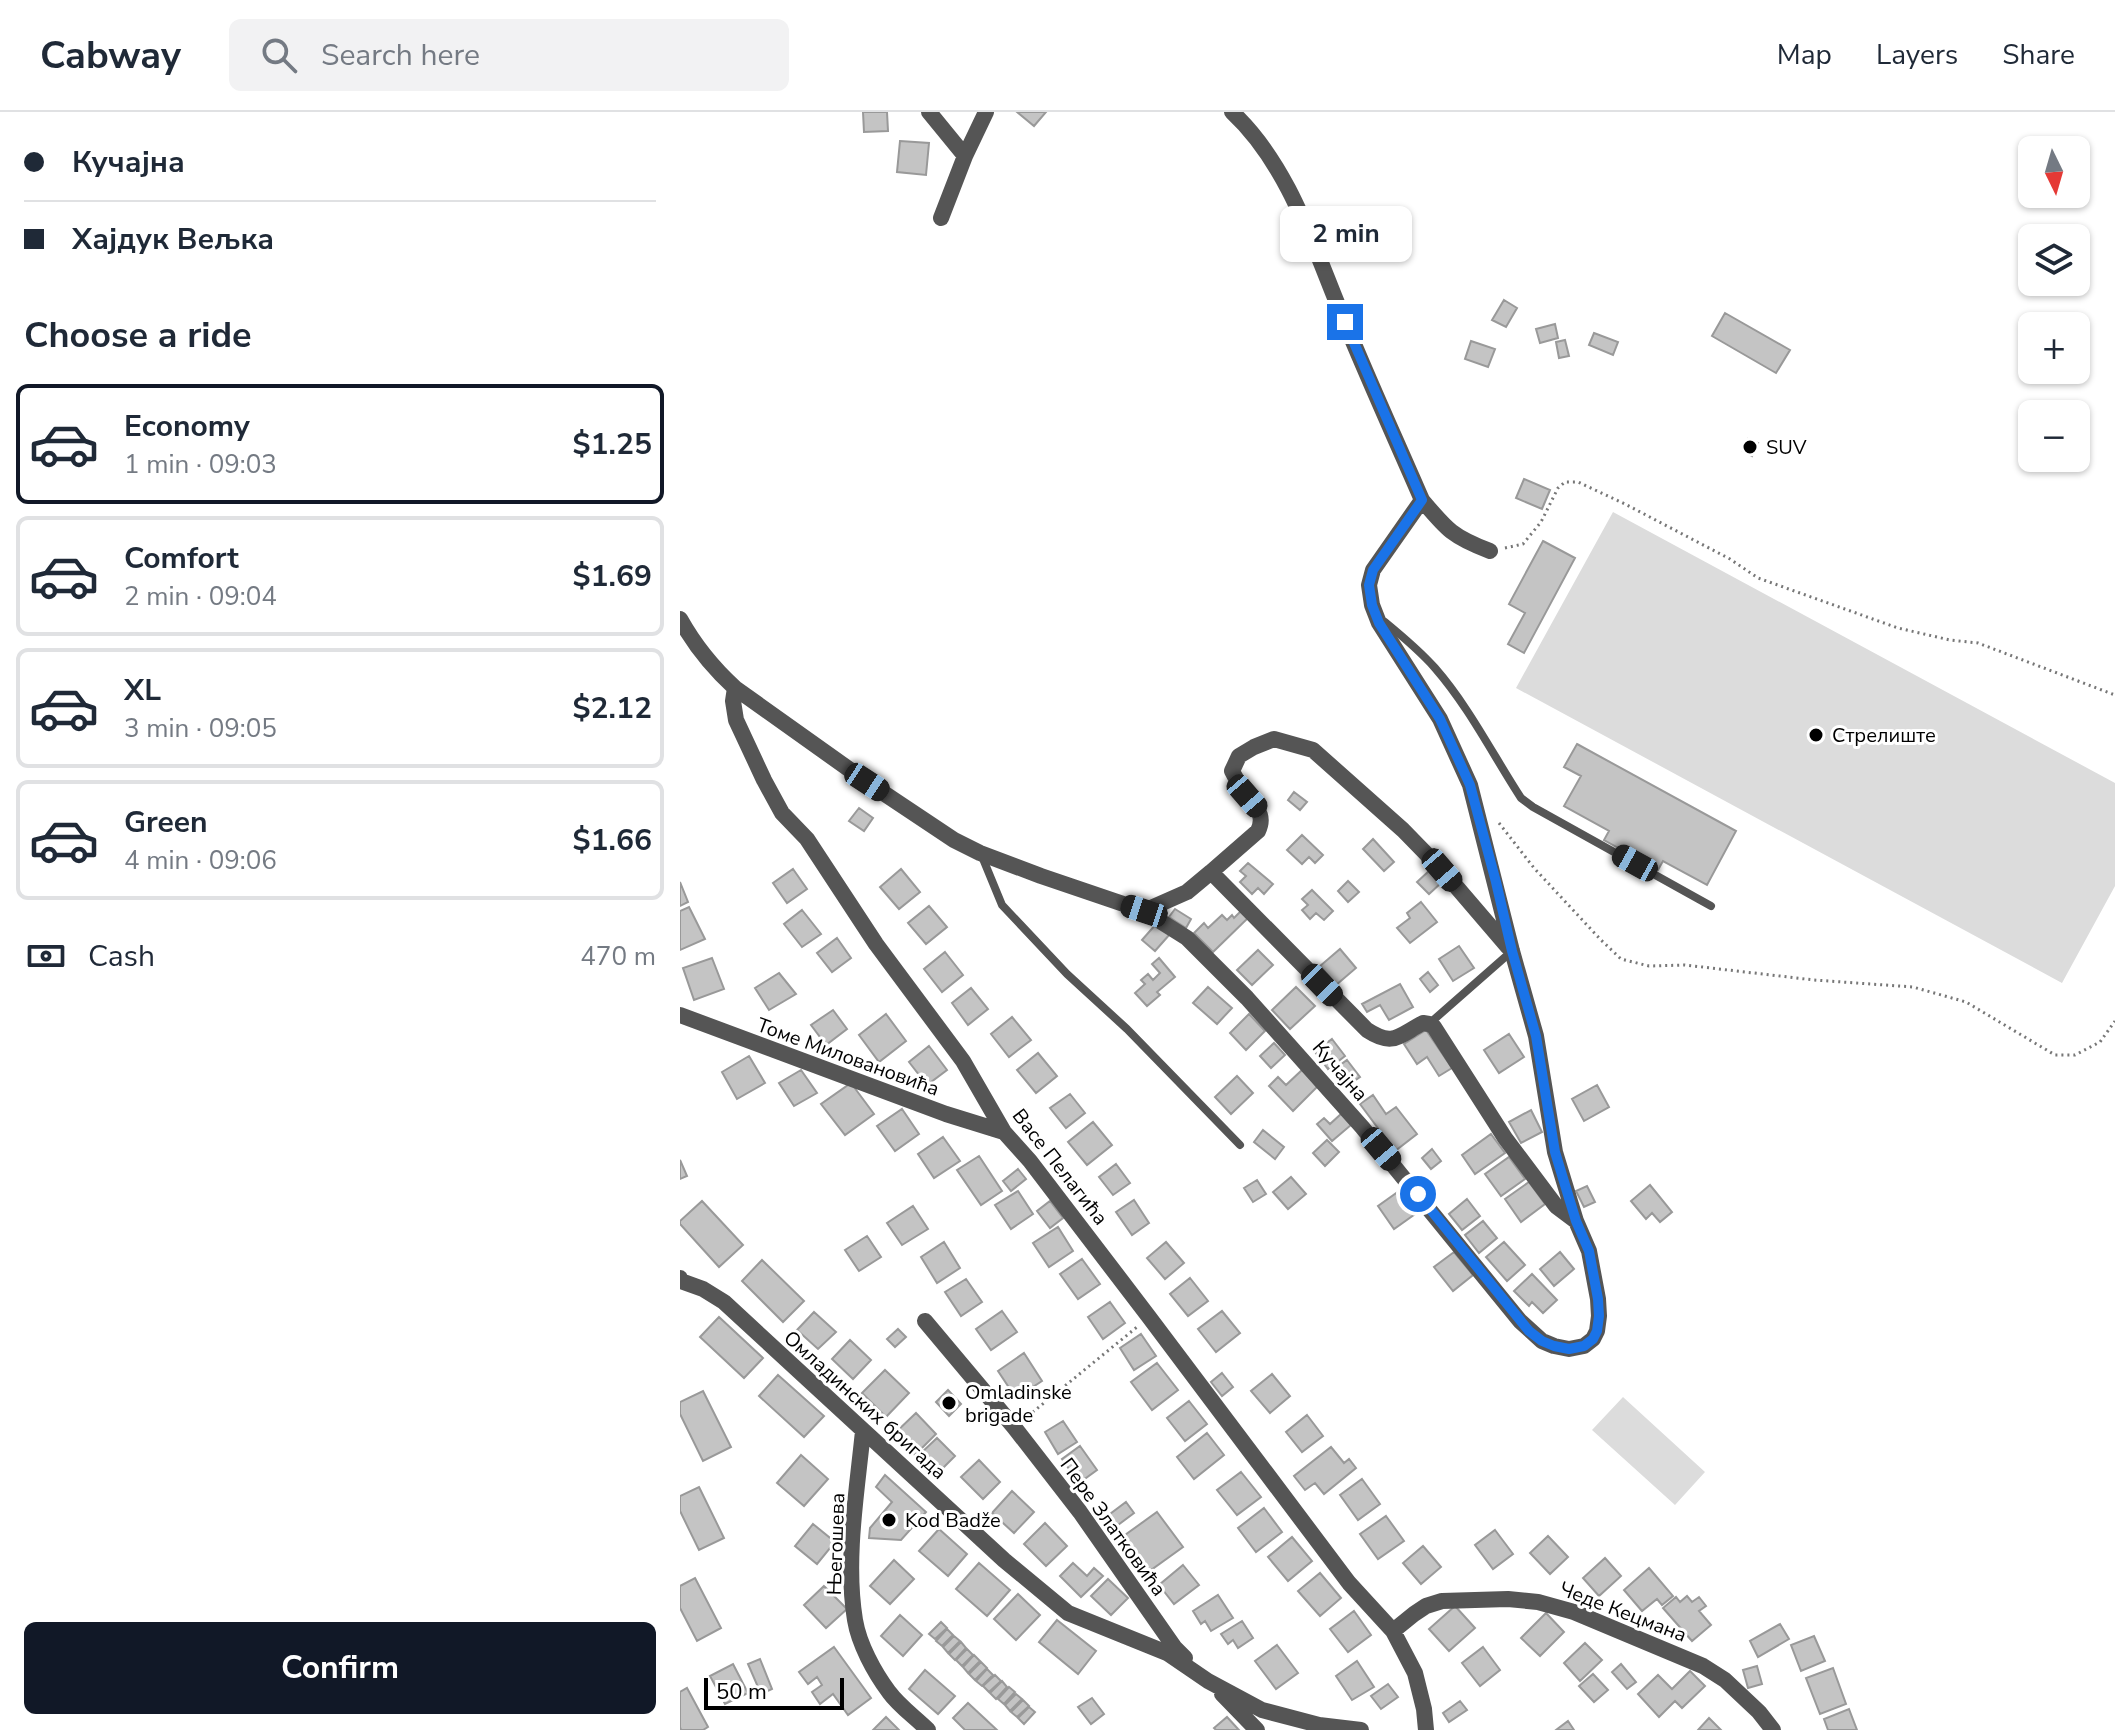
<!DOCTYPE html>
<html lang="en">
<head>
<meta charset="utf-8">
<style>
	body { margin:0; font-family:"Nunito Sans",sans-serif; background:#f2f2f3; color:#1f2937; height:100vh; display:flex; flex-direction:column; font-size:30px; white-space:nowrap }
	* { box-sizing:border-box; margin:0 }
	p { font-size:26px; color:#747a83 }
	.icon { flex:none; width:44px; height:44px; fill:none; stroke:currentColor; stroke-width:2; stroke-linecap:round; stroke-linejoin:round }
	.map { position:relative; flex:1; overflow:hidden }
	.panel { display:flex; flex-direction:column; background:#fff; width:680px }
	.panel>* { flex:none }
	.top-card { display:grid; align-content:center; height:176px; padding:0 24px; background:#fff }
	.needle { width:52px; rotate:175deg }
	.buttons { position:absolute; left:1338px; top:24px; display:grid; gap:16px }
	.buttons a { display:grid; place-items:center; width:72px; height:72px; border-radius:12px; background:#fff; box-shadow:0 2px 6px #0004; font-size:40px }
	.scale { position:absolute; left:24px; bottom:20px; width:140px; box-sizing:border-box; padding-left:8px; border:4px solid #000; border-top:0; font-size:22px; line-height:28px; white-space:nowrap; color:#000; -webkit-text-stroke:6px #fff; paint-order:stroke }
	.end { position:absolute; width:36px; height:36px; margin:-18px; border:10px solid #1a73e8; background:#fff; box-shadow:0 0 0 4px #fff }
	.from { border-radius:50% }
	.bubble { position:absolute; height:56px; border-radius:12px; background:#fff; box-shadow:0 2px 6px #0004; font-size:26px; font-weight:700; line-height:56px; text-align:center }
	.car { position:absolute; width:24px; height:48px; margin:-24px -12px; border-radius:10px; box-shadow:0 0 6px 2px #0007; background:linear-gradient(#222 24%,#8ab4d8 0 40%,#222 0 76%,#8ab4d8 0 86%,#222 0) }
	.top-card b { display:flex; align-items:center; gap:28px; height:76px; font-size:30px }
	.top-card b+b { border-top:2px solid #e0e1e3 }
	.top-card i { width:20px; height:20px; background:#1f2937 }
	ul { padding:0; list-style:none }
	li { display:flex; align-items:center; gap:24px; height:120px; margin:0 16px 12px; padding:0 8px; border:4px solid #e0e1e3; border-radius:12px }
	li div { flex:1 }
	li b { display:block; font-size:30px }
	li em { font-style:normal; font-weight:700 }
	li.current { border-color:#111827 }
	li>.icon { width:72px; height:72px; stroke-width:1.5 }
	h2 { padding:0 24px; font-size:36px; line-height:96px }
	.pay { display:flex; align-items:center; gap:20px; height:88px; padding:0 24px; font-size:30px }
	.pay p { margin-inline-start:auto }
	.primary-button { display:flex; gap:16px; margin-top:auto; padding:16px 24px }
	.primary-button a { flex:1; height:92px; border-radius:12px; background:#111827; color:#fff; font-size:32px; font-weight:700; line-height:92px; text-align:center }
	header { display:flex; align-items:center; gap:48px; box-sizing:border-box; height:112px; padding:0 40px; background:#fff; border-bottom:2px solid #e0e1e3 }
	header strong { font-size:38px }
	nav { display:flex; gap:44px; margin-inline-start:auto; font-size:28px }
	.search { width:560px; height:72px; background:#f2f2f3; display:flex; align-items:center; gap:20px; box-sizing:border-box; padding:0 28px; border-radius:12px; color:#747a83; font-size:30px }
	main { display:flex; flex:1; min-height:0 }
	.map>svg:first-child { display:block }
</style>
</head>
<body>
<header>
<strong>Cabway</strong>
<div class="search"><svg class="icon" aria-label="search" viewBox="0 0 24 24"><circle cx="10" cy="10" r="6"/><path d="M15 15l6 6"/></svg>Search here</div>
<nav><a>Map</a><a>Layers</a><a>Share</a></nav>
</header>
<main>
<section class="panel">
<div class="top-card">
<b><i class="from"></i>Кучајна</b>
<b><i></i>Хајдук Вељка</b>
</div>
<h2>Choose a ride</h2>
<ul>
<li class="current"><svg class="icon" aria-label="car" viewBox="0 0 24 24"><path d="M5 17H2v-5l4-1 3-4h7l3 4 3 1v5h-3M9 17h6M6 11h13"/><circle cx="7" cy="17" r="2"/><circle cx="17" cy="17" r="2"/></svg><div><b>Economy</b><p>1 min · 09:03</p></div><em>$1.25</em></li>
<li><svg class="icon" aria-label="car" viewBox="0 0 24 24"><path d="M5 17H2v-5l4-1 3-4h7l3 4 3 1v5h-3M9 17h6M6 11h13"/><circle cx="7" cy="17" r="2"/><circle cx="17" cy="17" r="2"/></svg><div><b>Comfort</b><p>2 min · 09:04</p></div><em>$1.69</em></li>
<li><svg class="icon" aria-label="car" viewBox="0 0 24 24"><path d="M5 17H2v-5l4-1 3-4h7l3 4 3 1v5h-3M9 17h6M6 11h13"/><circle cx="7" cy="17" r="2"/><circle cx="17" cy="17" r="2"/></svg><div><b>XL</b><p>3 min · 09:05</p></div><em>$2.12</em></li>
<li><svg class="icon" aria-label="car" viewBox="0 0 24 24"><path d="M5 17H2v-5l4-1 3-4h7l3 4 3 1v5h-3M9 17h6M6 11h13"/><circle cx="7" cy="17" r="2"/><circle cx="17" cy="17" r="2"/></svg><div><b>Green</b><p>4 min · 09:06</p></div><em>$1.66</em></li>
</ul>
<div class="pay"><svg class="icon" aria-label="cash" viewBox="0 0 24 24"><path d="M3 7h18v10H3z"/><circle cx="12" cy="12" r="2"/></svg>Cash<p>470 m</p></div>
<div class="primary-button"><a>Confirm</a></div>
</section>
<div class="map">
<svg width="1435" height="1618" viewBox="0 0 1435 1618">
	<rect width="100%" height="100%" fill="#fff"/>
	<path fill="#dcdcdc" d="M933,400L1435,671V774L1382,871L836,576Z
		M943,1285L1025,1360L995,1393L912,1318Z"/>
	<path fill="#c4c4c4" stroke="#999" stroke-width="2" d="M183,0H207L208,19L184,20Z
		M337,0H366L354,14Z
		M220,29L249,31L246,63L217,60Z
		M824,188L837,196L826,215L812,208Z
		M1045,201L1110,238L1096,261L1032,224Z
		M875,212L878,226L860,231L856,217Z
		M914,221L938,230L933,243L909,233Z
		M885,228L889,244L879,246L876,230Z
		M791,229L815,237L808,255L785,247Z
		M1068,327L1078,331L1072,344L1063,339Z
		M844,367L870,378L862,397L836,386Z
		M863,429L895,446L844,541L828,532L845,501L829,492Z
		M897,632L1056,719L1027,773L983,749L978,758L924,728L929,719L884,694L901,664L884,655Z
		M614,680L627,690L620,698L608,688Z
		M179,696L193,706L184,719L169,709Z
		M622,723L643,743L635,751L629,745L622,752L607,738Z
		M693,727L714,750L704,759L683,737Z
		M568,751L593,772L584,782L578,776L572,782L560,770L566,764L560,759Z
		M113,757L127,777L107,791L93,771Z
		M221,757L240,780L219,797L200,775Z
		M749,759L761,771L749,782L737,770Z
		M668,769L679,780L668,790L658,779Z
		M0,770L8,790L0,794Z
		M632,778L653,799L644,808L636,801L630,807L622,798L628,793L622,787Z
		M741,790L757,810L730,831L717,816L730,806L727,801Z
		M249,794L267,815L246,832L228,811Z
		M9,795L25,827L0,838V799Z
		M495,797L511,807L506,816L489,805Z
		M122,798L141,822L122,835L104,812Z
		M562,798L569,805L533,840L514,821L524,811L528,816L542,803L547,808L552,803L554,806Z
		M477,811L490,822L475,839L462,828Z
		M157,826L171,846L152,860L137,841Z
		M779,834L794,856L773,869L759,847Z
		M660,837L676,856L656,873L640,854Z
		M578,838L593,853L572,873L557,858Z
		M265,840L283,863L262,880L244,857Z
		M32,846L44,877L14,888L3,856Z
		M479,846L495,865L477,880L480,883L467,894L455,881L465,872L461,868L468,862L473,868L480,861L472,852Z
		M748,860L758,873L750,880L740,867Z
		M99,861L116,882L89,898L75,876Z
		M720,872L733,895L709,908L700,893L687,900L682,892Z
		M528,875L552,896L537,912L513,891Z
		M616,875L635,894L610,917L592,898Z
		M291,876L308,897L288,913L272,891Z
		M153,898L167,917L146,933L131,913Z
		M206,902L226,929L199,950L179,923Z
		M569,902L585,919L566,938L550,921Z
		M332,905L351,928L329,945L311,922Z
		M746,918L772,956L759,964L747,945L737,952L724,932Z
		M829,922L844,945L819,961L804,938Z
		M652,927L665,944L648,957L635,940Z
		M594,931L605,943L591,956L580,944Z
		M249,934L267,958L247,973L229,950Z
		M358,941L377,964L356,981L337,958Z
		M69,944L85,971L57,987L42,960Z
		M667,948L680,965L664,976L652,959Z
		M121,958L137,981L114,994L99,971Z
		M622,958L638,974L613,999L589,974L598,965L606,973Z
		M557,964L573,981L551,1002L535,985Z
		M171,971L194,1002L165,1023L141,992Z
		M917,973L929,995L904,1009L892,987Z
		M390,982L405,1001L386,1016L370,996Z
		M693,983L706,1002L716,995L737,1022L715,1039L680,992Z
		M222,997L239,1022L215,1039L197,1014Z
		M851,998L862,1020L841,1031L829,1010Z
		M661,1002L671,1013L652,1029L637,1012L644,1006L650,1012Z
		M413,1010L432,1033L407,1053L388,1030Z
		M583,1018L604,1035L595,1047L574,1030Z
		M811,1022L825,1041L795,1062L782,1043Z
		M263,1025L280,1049L254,1066L238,1042Z
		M647,1028L659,1040L645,1054L633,1041Z
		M752,1037L761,1049L751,1057L742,1046Z
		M299,1044L322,1079L301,1093L277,1058Z
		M829,1045L845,1067L821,1084L805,1062Z
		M0,1048L7,1064L0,1067Z
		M436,1052L450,1071L433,1083L419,1065Z
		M338,1057L346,1067L331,1079L323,1069Z
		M611,1065L626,1082L608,1097L593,1080Z
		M577,1068L586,1082L573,1090L564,1076Z
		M849,1070L865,1092L841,1110L825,1087Z
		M970,1073L992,1100L980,1110L972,1101L966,1107L951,1089Z
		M907,1074L915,1090L904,1095L896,1079Z
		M722,1077L738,1100L714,1117L698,1094Z
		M338,1079L353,1102L331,1117L315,1093Z
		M787,1087L800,1104L782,1118L769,1102Z
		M454,1088L469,1111L452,1123L436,1100Z
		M22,1089L63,1133L39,1155L0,1112V1109Z
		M370,1089L383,1106L370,1116L357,1099Z
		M233,1094L248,1117L222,1133L207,1111Z
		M803,1109L817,1126L799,1141L785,1123Z
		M378,1115L393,1139L369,1155L353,1131Z
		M187,1124L201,1145L179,1159L165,1138Z
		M264,1130L280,1156L257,1171L241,1145Z
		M486,1130L504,1151L485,1167L467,1146Z
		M824,1130L845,1153L827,1169L806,1145Z
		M774,1140L793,1163L773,1179L754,1155Z
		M880,1140L894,1157L874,1174L860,1157Z
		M402,1147L420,1172L398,1187L380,1162Z
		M82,1148L124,1189L103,1210L62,1169Z
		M852,1162L877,1188L863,1201L852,1190L849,1194L834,1179Z
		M510,1166L528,1189L508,1204L490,1182Z
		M286,1167L302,1190L281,1204L265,1180Z
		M430,1190L445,1211L423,1227L408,1205Z
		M322,1199L337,1220L311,1238L296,1217Z
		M542,1199L560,1221L536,1240L518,1217Z
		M134,1200L156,1220L138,1237L117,1218Z
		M39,1205L83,1246L64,1266L20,1225Z
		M218,1217L226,1225L215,1235L207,1227Z
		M461,1222L476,1244L454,1258L440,1236Z
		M170,1228L191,1248L173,1267L152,1247Z
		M344,1241L362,1269L336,1286L318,1259Z
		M477,1251L498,1278L472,1298L451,1270Z
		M205,1258L229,1281L206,1305L182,1281Z
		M542,1261L553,1275L542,1284L531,1270Z
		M592,1262L610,1284L590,1301L571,1279Z
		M98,1263L144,1304L124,1325L79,1284Z
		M268,1278L281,1292L269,1304L256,1290Z
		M23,1279L51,1335L23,1349L0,1302V1290Z
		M509,1289L527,1312L505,1329L487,1306Z
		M236,1301L256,1322L235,1343L214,1322Z
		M627,1303L643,1324L622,1340L606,1320Z
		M383,1309L397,1330L378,1342L365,1320Z
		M527,1321L544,1343L514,1367L497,1345Z
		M257,1326L275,1344L262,1357L254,1348L249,1352L240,1342Z
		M400,1334L417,1358L399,1371L382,1347Z
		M651,1335L664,1351L669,1347L676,1356L644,1382L635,1371L625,1378L614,1364Z
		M121,1343L148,1367L124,1394L97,1371Z
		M299,1348L320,1370L303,1387L281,1365Z
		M561,1360L581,1385L557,1403L537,1378Z
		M205,1363L246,1400L221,1428L189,1426L190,1416L212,1390L196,1375Z
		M682,1367L700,1392L678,1408L660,1383Z
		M19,1375L44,1426L19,1438L0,1399V1384Z
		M332,1379L354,1400L334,1421L312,1401Z
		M446,1390L454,1401L430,1419L422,1408Z
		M584,1396L602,1420L576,1440L558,1416Z
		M477,1400L503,1435L464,1463L438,1428Z
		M706,1404L724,1429L698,1447L680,1422Z
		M365,1411L387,1434L366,1454L344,1432Z
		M133,1412L155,1430L137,1452L115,1434Z
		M259,1417L287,1442L268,1464L239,1439Z
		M815,1418L833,1442L813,1457L795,1433Z
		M868,1424L888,1445L870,1462L850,1441Z
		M612,1425L632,1449L608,1469L588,1445Z
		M743,1434L761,1455L741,1472L723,1451Z
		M925,1446L941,1464L919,1484L903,1466Z
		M214,1448L234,1467L210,1492L190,1474Z
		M299,1451L330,1478L307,1504L276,1477Z
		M393,1451L407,1464L414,1456L423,1464L401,1485L380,1464Z
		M503,1453L519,1473L494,1492L479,1473Z
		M969,1456L993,1484L982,1493L977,1487L962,1499L944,1478Z
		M640,1461L661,1486L640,1504L618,1479Z
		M15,1466L41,1516L17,1529L0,1496V1474Z
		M428,1467L448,1486L431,1503L411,1484Z
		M144,1474L167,1497L146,1516L124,1493Z
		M338,1482L360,1503L336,1528L314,1507Z
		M538,1483L553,1506L531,1519L525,1509L521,1512L513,1499Z
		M1007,1484L1012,1490L1019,1485L1026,1494L1019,1499L1031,1513L1012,1529L983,1496L996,1485L1000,1490Z
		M775,1494L795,1516L769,1539L749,1517Z
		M674,1499L691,1523L668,1540L650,1517Z
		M866,1501L884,1520L860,1544L841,1526Z
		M220,1503L242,1523L223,1544L201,1524Z
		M377,1508L416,1539L398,1562L359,1530Z
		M562,1509L573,1526L558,1536L553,1528L548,1532L541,1522Z
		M261,1510L267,1516L255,1527L249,1522Z
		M1100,1512L1109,1527L1078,1545L1070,1529Z
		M267,1517L273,1523L262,1534L256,1529Z
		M274,1524L280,1529L268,1541L263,1535Z
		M1134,1524L1145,1549L1121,1559L1111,1533Z
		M281,1530L286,1536L275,1548L269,1542Z
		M905,1531L922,1548L900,1569L884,1551Z
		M597,1533L618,1561L596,1577L575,1549Z
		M154,1535L191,1586L168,1603L153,1582L140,1592L132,1580L142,1573L137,1565L128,1572L119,1560Z
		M803,1535L820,1558L800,1574L782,1551Z
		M287,1537L293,1543L282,1554L276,1548Z
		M294,1543L300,1549L288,1561L283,1555Z
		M80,1547L92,1577L81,1582L68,1552Z
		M677,1549L694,1575L672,1588L656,1564Z
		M301,1550L307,1556L295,1568L289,1562Z
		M53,1552L68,1581L45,1592L30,1564Z
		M941,1552L956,1570L947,1577L932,1560Z
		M1077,1554L1082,1572L1068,1576L1063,1558Z
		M1153,1556L1166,1592L1140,1602L1126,1566Z
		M307,1557L313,1563L302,1574L296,1569Z
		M245,1558L275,1584L258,1602L229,1577Z
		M1010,1559L1025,1574L1002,1596L995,1589L979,1605L958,1582L978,1563L992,1577Z
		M913,1562L928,1578L914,1590L899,1574Z
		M315,1563L321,1569L309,1580L303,1574Z
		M322,1569L327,1575L316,1587L310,1581Z
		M708,1572L718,1585L701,1597L691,1584Z
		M329,1575L335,1580L324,1592L318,1587Z
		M7,1576L28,1615L23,1618H1L0,1615V1580Z
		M336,1582L342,1587L330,1599L325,1593Z
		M412,1586L424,1602L411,1612L398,1595Z
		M343,1588L349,1594L337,1605L331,1600Z
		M780,1589L787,1598L769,1610L763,1601Z
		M288,1591L317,1618H285L273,1606Z
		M349,1595L355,1600L344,1612L338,1606Z
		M1169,1597L1177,1618H1148L1144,1607Z
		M206,1605L219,1618H193Z
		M547,1605L558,1617L559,1618H536L534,1616Z
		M1029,1606L1041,1618H1018Z
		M888,1609L894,1618H876Z"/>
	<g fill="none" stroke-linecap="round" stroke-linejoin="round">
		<path stroke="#777" stroke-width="3" stroke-dasharray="2 4" stroke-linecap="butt" d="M825,436L843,432L861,410L878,376L885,370H898L945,392L1050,447L1078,466L1218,516L1270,528L1298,531L1435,583
			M819,711L854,756L920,827L941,847L969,854L1005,853L1134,868L1233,875L1286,890L1375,943H1395L1420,930L1435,909
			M348,1304L457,1215"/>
		<path stroke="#555" stroke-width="8" d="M705,510C722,524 740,539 755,556C789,595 813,643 841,686L853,695L1031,794
			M301,742L322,793L387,862L447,917L560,1033
			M750,911L832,839"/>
		<path stroke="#555" stroke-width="16" d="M249,0L285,44
			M552,0C610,54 634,137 664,208C689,269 716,328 742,388C767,418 773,425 810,439
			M261,106L285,44L306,0
			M0,507C15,534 32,555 55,576L53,589L56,608L84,668L102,701L127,727L196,832L283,949L324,1020L350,1049L469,1205L669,1471L713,1519L735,1561L744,1597L746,1618
			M55,576L187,670L274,728L300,741L361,764L464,799L507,826L567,886L682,1015L840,1209L862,1229L874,1234L889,1237L904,1234L913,1227L917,1219L919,1204L918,1187L909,1139L896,1109L875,1040L856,924L832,839L790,673L760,607L699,511L692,493L689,473L693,458L742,388
			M531,760L578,719C586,702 575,696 566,683C561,675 556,667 552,659L559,644L574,635L594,627L633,638L723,718L762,758L828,835
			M464,799L507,780L531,760L687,918C713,935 718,924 743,911L749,912L754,915L825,1026L876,1094L896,1109
			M0,903L266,1002L324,1020
			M0,1166L1,1169L23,1177L44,1190L324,1448L388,1501L487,1541L528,1569L582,1598L639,1613L681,1618
			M245,1209L334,1315L400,1400L495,1536L505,1546
			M183,1319C177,1379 165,1448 175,1508C179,1532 194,1560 209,1580C219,1594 236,1606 248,1618
			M713,1519L734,1502L746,1494L762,1489L828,1487L858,1490L894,1500L1023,1554L1045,1568L1079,1600L1093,1618
			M542,1582L577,1618"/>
	</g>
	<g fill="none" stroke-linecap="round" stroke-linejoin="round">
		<path stroke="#1a73e8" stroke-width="10" d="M665,210L742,388L693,458L689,473L692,493L699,511L760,607L790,673L816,770L832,839L856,924L875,1040L896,1109L909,1139L918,1187L919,1204L917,1219L913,1227L904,1234L889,1237L874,1234L862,1229L849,1219L738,1082"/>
	</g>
	<g fill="#000" stroke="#fff" stroke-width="3">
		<circle cx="1070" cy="335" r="8"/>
		<circle cx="1136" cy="623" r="8"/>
		<circle cx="269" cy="1291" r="8"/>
		<circle cx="209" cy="1408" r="8"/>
	</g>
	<g text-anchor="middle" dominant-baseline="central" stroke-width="6" stroke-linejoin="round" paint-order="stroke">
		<g font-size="20" fill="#000" stroke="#fff" text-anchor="start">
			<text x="1086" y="335">SUV</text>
			<text x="1152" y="623">Стрелиште</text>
			<text x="285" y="1280">Omladinske<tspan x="285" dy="23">brigade</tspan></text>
			<text x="225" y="1408">Kod Badže</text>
		</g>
		<g font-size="20" fill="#000" stroke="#fff">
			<text transform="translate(168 945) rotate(20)">Томе Миловановића</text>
			<text transform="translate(660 959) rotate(49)">Кучајна</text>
			<text transform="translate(380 1055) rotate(52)">Васе Пелагића</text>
			<text transform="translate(185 1293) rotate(42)">Омладинских бригада</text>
			<text transform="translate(433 1415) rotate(54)">Пере Златковића</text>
			<text transform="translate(156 1432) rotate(-88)">Његошева</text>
			<text transform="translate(943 1500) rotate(21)">Чеде Кецмана</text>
		</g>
	</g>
</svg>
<div class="buttons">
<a><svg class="needle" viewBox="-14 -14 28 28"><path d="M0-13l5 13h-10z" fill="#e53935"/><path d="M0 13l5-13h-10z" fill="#747a83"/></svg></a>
<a><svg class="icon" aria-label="layers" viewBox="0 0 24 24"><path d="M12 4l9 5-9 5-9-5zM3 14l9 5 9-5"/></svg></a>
<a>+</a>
<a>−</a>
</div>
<div class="scale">50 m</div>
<i class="end from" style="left:738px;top:1082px"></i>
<i class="end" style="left:665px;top:210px"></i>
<div class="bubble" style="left:600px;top:94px;width:132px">2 min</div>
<i class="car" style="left:187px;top:670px;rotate:123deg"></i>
<i class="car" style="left:567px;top:684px;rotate:139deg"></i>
<i class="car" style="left:955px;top:751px;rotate:299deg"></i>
<i class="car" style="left:762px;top:758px;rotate:139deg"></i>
<i class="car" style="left:464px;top:799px;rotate:288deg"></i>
<i class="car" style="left:642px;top:873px;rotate:136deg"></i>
<i class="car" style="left:701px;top:1037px;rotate:140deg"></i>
</div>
</main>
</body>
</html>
